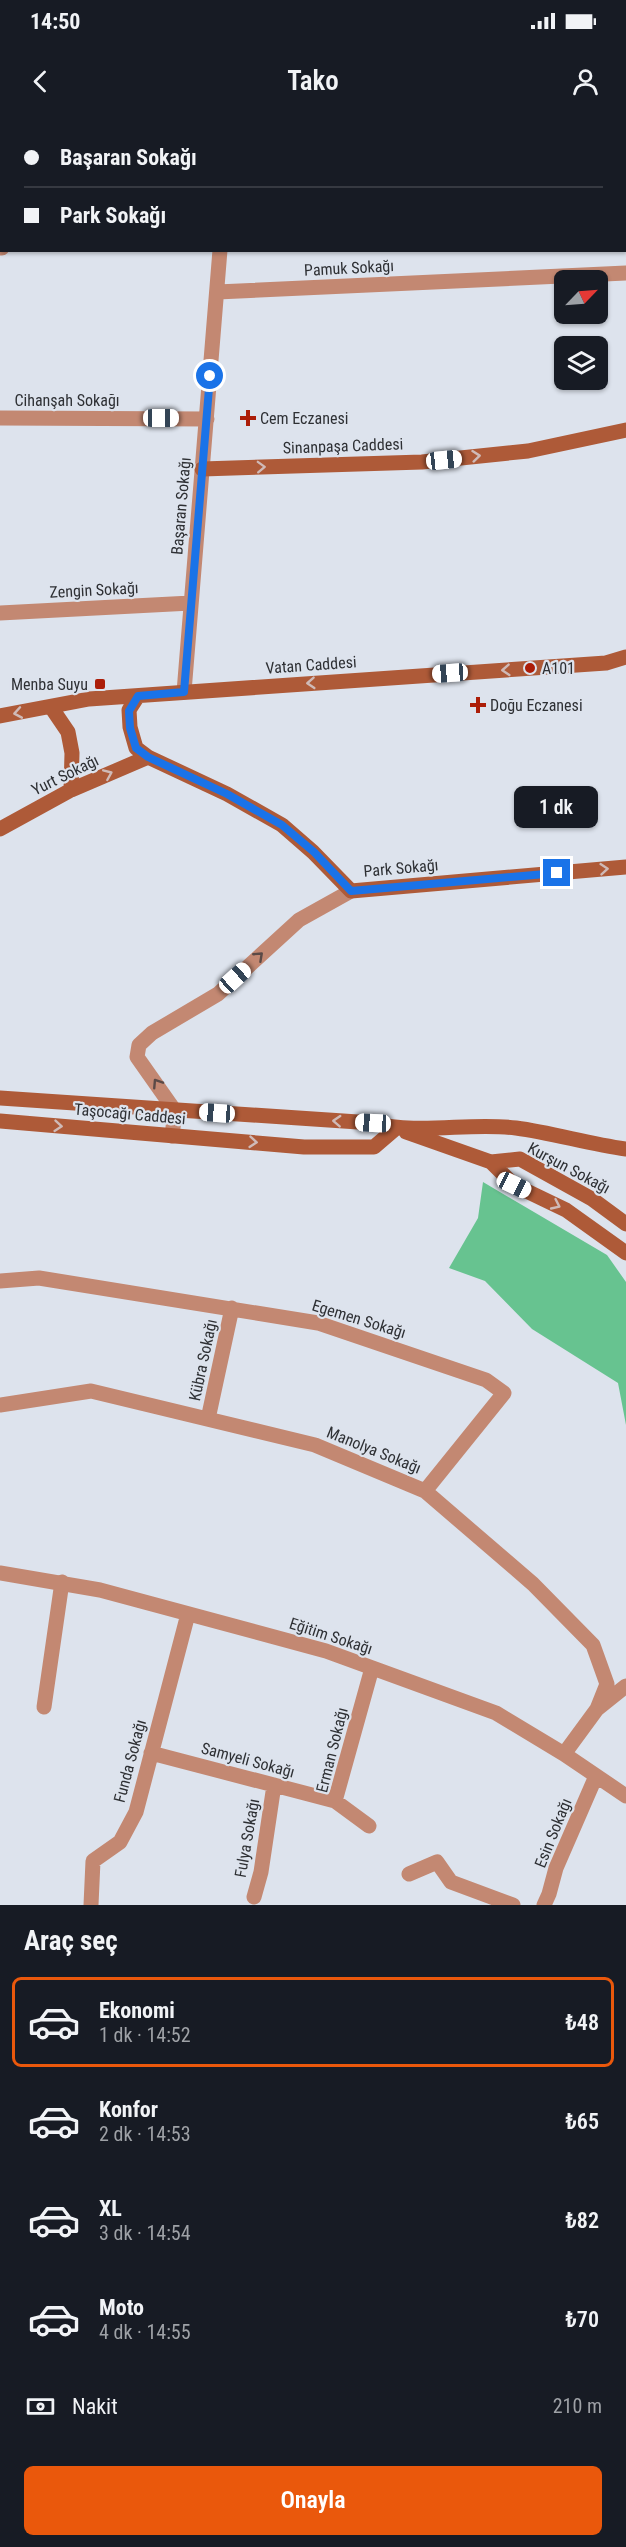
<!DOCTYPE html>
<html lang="tr">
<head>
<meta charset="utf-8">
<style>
	body { margin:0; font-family:"Roboto Condensed",sans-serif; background:#20242c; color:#f1f3f6; height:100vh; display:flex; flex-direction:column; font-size:22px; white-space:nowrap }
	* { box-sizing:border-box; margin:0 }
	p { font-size:20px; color:#9ea1a6 }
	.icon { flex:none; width:33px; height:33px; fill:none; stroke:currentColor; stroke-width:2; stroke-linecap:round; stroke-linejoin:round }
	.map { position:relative; height:1785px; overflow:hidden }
	.drawer { display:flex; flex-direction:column; background:#171b24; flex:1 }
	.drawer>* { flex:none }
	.banner { position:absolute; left:0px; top:0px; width:627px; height:132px; box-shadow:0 2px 4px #0004; display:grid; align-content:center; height:132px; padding:0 24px; background:#171b24 }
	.needle { width:39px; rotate:65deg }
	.tools { position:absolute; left:554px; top:150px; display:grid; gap:12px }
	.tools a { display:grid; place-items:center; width:54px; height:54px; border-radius:9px; background:#171b24; box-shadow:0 2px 4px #0004; font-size:30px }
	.end { position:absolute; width:27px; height:27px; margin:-14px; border:8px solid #1a73e8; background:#fff; box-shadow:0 0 0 3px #fff }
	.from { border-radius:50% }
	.bubble { position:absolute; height:42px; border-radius:9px; background:#171b24; box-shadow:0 2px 4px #0004; font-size:20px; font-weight:600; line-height:42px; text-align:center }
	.car { position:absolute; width:18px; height:36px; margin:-18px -9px; border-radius:8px; box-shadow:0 0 4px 2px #0007; background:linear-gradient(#fff 24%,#345 0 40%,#fff 0 76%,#345 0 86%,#fff 0) }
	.banner b { display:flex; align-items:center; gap:21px; height:57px; font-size:22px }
	.banner b+b { border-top:2px solid #363941 }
	.banner i { width:15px; height:15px; background:#f1f3f6 }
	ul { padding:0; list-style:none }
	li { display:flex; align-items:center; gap:18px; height:90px; margin:0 12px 9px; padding:0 12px; border:3px solid transparent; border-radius:9px }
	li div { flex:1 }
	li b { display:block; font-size:22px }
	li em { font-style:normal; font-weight:600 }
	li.selected { border-color:#ea580c }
	li>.icon { width:54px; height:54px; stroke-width:1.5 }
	h2 { padding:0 24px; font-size:27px; line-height:72px }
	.pay { display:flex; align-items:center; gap:15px; height:66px; padding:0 24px; font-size:22px }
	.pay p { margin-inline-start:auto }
	.action { display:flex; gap:12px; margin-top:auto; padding:12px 24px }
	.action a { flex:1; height:69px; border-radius:9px; background:#ea580c; color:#fff; font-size:24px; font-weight:600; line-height:69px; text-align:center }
	.status { display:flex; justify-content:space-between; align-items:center; height:42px; padding:0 30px; background:#171b24; direction:ltr }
	.status svg { height:16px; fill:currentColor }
	header { display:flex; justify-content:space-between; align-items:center; height:78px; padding:0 24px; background:#171b24; font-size:27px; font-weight:600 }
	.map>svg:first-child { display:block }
</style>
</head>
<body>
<div class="status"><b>14:50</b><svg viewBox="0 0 49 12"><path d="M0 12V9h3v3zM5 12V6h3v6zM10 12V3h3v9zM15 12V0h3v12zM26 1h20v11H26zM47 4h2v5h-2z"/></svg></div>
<header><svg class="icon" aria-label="back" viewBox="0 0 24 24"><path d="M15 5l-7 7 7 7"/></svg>Tako<svg class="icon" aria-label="person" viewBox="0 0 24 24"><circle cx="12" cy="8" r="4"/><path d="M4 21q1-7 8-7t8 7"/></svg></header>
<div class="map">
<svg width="626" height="1785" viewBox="0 0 626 1785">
	<rect width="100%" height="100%" fill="#dde3ed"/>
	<path fill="#67c390" d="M483,1062L607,1135L626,1162V1305L618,1263L532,1209L485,1161L449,1148L478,1098Z"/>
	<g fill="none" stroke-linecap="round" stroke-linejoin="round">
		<path stroke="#c38872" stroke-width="15" d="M44,1587L62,1462"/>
		<path stroke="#c38872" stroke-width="15" d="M621,0L622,2
			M231,2V0
			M626,75V85
			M0,128H2
			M217,172L626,153
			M0,298L207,299
			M0,493L191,483
			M184,572L220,130
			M172,1016L175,991L137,937L139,925L152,913L218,874L299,800L351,771
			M0,1161L39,1158L318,1203L486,1260L504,1273L425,1371
			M0,1285L91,1271L315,1325L425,1371L533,1464L593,1525L607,1564L597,1589L564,1634
			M208,1299L232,1188
			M0,1453L100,1470L326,1531L496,1593L564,1634L626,1676
			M597,1589L626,1566
			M151,1633L335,1681
			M369,1706L335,1681L372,1548
			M409,1754L437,1742L451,1762L513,1785
			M254,1777L261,1752L274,1665
			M91,1785L93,1741L120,1722L136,1692L188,1494
			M544,1785L549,1774L556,1748L596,1656"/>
		<path stroke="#ae5a38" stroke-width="15" d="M202,349L422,342L528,331L626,310
			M138,576L129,590L130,607L136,628L148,637L227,674L282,705L313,732L351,771L626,747
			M51,587L68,612L72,633L71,670
			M0,596L89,579L606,543L626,537
			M0,709L71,670L148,637
			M0,978L373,1003C420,1015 469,1002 516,1008C553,1013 589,1024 626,1029
			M0,1001L304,1027H374L395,1009
			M406,1012L491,1042L520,1039L592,1079L626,1104
			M491,1042L514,1065L566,1090L626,1133"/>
	</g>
	<defs><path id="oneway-chevron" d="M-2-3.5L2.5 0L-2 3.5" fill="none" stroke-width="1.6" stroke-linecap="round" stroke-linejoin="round" transform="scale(1.5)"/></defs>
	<g stroke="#cfbab7">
		<use href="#oneway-chevron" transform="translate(476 336) rotate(-6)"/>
		<use href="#oneway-chevron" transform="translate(261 347) rotate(-2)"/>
		<use href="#oneway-chevron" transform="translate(506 550) rotate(176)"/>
		<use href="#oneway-chevron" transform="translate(311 563) rotate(176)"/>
		<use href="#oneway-chevron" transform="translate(18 593) rotate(170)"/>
		<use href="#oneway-chevron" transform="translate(108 654) rotate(-23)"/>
		<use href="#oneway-chevron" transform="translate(604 749) rotate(-5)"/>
		<use href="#oneway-chevron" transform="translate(337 1001) rotate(-177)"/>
		<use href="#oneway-chevron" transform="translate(58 1006) rotate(5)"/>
		<use href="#oneway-chevron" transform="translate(253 1022) rotate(5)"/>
		<use href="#oneway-chevron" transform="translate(556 1085) rotate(25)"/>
	</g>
	<g stroke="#5b4a47">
		<use href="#oneway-chevron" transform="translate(259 836) rotate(-43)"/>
		<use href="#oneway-chevron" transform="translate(157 963) rotate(-123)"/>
	</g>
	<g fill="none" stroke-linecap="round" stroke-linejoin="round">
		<path stroke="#1a73e8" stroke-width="8" d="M210,256L184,572L138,576L129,591L130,608L136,628L148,637L227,674L282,705L314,732L351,771L557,753"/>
	</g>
	<g fill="#ac1d08" stroke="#dde3ed" stroke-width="2">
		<path d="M245 289h6v6h6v6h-6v6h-6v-6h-6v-6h6z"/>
		<circle cx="530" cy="548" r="6"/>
		<rect x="94" y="558" width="12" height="12" rx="3"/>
		<path d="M475 576h6v6h6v6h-6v6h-6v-6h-6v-6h6z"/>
	</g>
	<g text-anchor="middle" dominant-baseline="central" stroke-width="4.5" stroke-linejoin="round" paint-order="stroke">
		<g font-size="16" fill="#2e3034" stroke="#dde3ed">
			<text transform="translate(349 148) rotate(-3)">Pamuk Sokağı</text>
			<text x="67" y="280">Cihanşah Sokağı</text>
			<text transform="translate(343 326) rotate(-2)">Sinanpaşa Caddesi</text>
			<text transform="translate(181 386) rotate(-85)">Başaran Sokağı</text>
			<text transform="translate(94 470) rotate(-3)">Zengin Sokağı</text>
			<text transform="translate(311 545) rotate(-4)">Vatan Caddesi</text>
			<text transform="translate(65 655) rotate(-26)">Yurt Sokağı</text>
			<text transform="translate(401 748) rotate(-5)">Park Sokağı</text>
			<text transform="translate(130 994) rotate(5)">Taşocağı Caddesi</text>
			<text transform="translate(569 1048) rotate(28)">Kurşun Sokağı</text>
			<text transform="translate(359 1199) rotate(17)">Egemen Sokağı</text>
			<text transform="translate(203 1240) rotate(-78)">Kübra Sokağı</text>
			<text transform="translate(374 1330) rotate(22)">Manolya Sokağı</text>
			<text transform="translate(331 1516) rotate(18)">Eğitim Sokağı</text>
			<text transform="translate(332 1630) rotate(-76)">Erman Sokağı</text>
			<text transform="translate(248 1640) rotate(15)">Samyeli Sokağı</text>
			<text transform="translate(130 1641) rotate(-75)">Funda Sokağı</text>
			<text transform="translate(553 1713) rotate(-68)">Esin Sokağı</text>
			<text transform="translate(247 1718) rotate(-80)">Fulya Sokağı</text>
		</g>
		<g font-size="16" fill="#2e3034" stroke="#dde3ed" text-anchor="start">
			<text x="260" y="298">Cem Eczanesi</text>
			<text x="542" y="548">A101</text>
			<text x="88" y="564" text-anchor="end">Menba Suyu</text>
			<text x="490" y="585">Doğu Eczanesi</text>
		</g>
	</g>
</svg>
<div class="tools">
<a><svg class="needle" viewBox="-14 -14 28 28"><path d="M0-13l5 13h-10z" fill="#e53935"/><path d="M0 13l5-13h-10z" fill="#9ea1a6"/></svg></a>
<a><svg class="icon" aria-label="layers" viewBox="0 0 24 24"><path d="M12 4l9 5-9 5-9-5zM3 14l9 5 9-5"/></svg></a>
</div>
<i class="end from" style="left:210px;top:256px"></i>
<i class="end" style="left:557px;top:753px"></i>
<div class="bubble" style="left:514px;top:666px;width:84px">1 dk</div>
<i class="car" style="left:161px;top:298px;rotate:90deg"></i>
<i class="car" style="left:444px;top:340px;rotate:84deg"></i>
<i class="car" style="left:450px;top:553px;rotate:266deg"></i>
<i class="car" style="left:235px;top:858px;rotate:48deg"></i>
<i class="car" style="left:217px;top:993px;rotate:274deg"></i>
<i class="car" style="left:373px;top:1003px;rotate:273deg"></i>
<i class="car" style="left:514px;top:1065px;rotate:116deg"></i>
<div class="banner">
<b><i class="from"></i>Başaran Sokağı</b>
<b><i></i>Park Sokağı</b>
</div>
</div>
<section class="drawer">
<h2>Araç seç</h2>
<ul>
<li class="selected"><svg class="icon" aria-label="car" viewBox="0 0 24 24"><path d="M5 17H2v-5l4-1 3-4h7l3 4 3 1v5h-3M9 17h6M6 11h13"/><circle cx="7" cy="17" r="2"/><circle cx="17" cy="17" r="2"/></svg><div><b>Ekonomi</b><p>1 dk · 14:52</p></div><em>₺48</em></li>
<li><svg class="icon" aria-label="car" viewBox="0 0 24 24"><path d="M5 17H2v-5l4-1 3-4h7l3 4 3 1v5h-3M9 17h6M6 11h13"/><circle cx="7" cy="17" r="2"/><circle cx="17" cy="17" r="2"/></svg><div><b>Konfor</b><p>2 dk · 14:53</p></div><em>₺65</em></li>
<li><svg class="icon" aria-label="car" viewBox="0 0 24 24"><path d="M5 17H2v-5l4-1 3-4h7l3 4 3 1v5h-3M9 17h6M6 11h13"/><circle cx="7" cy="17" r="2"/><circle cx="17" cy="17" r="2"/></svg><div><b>XL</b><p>3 dk · 14:54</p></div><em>₺82</em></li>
<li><svg class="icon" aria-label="car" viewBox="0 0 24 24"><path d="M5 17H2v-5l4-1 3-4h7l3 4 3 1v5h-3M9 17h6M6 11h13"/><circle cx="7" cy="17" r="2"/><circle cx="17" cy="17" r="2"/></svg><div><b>Moto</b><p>4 dk · 14:55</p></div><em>₺70</em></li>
</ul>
<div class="pay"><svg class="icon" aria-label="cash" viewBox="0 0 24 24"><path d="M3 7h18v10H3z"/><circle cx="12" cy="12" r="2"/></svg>Nakit<p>210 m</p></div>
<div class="action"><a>Onayla</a></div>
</section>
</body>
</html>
